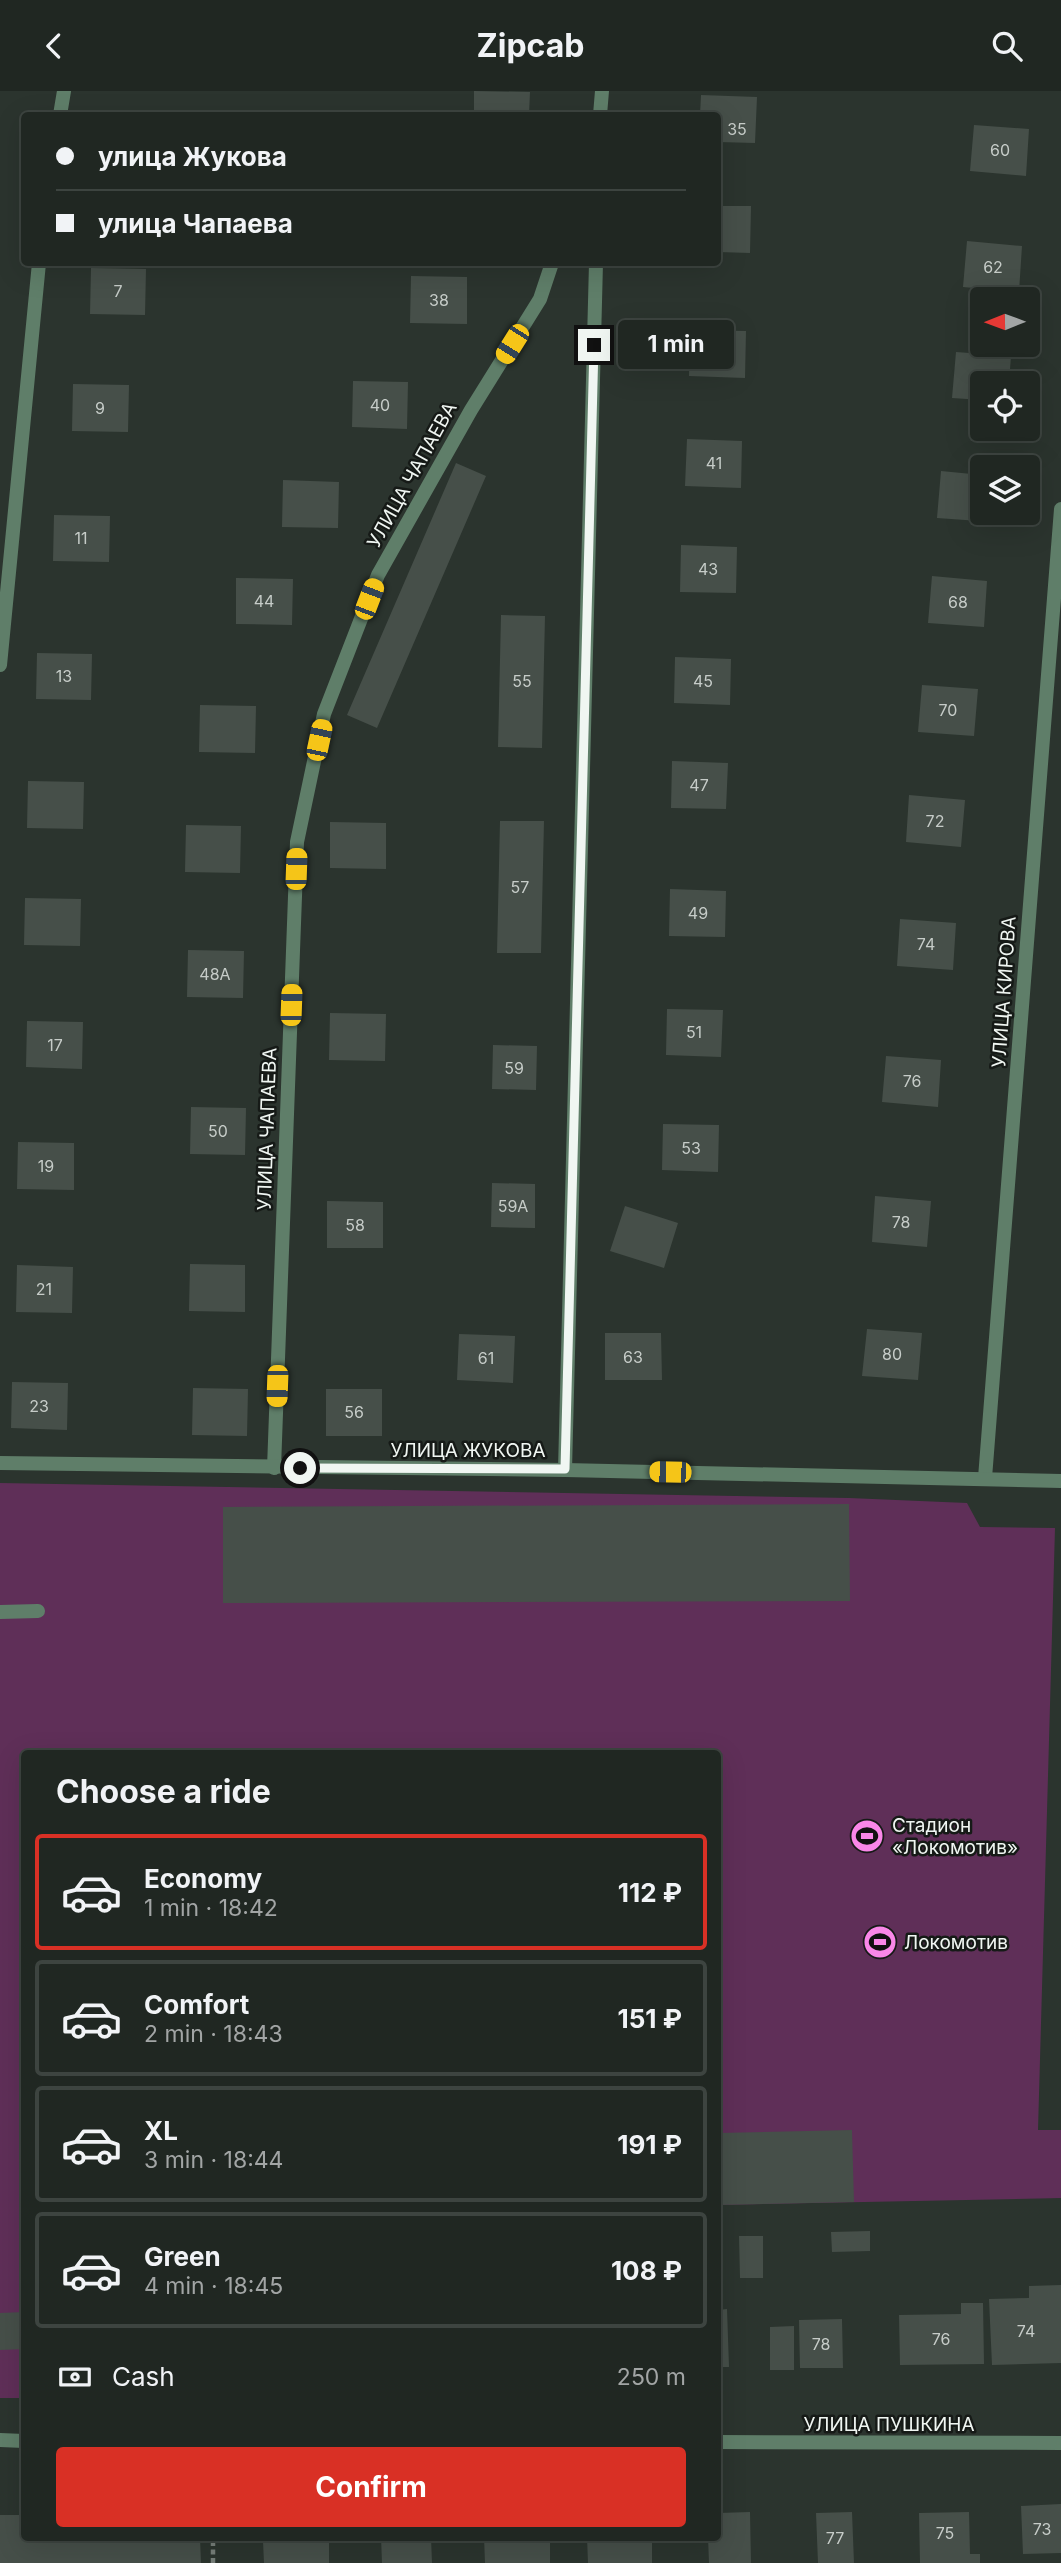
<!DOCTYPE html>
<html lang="en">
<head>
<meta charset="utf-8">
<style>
	body { margin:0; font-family:Inter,sans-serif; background:#282f2a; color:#f1f3f6; height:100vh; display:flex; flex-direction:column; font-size:26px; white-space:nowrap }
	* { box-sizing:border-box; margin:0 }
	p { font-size:23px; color:#a2a5a5 }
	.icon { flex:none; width:38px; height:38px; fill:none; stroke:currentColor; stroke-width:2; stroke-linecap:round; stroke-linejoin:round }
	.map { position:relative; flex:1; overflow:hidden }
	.drawer { position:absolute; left:21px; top:1659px; width:700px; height:791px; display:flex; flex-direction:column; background:#202722; border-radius:7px; box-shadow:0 7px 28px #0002,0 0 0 2px #3d4440 }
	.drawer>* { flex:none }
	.banner { position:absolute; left:21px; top:21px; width:700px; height:154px; border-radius:7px; box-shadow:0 7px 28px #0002,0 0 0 2px #3d4440; display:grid; align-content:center; height:154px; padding:0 35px; background:#202722 }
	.needle { width:46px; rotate:269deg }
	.tools { position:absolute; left:970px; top:196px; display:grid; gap:14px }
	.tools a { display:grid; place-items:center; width:70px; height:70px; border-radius:7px; background:#202722; box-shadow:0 7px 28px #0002,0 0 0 2px #3d4440; font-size:35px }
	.end { position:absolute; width:32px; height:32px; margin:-16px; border:9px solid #f0f6f2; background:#111; box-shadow:0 0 0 4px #111 }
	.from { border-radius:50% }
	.bubble { position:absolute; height:49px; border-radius:7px; background:#202722; box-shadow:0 7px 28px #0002,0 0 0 2px #3d4440; font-size:23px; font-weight:700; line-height:49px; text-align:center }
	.car { position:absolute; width:21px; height:42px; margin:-21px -10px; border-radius:9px; box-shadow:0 0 5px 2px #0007; background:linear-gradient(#f5c518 24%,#345 0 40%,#f5c518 0 76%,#345 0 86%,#f5c518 0) }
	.banner b { display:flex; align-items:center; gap:24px; height:66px; font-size:26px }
	.banner b+b { border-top:2px solid #3d4440 }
	.banner i { width:18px; height:18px; background:#f1f3f6 }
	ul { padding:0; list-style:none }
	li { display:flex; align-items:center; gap:21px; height:116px; margin:0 14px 10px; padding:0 21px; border:4px solid #3d4440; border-radius:7px }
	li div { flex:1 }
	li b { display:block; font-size:26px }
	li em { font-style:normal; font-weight:700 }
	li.active { border-color:#d93025 }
	li>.icon { width:63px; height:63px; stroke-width:1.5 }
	h2 { padding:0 35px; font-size:32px; line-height:84px }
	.pay { display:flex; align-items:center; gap:18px; height:77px; padding:0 35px; font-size:26px }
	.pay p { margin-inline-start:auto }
	.action { display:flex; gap:14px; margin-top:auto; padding:14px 35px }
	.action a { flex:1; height:80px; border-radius:7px; background:#d93025; color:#fff; font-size:28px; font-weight:700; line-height:80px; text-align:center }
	header { display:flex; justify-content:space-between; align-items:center; height:91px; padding:0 35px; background:#202722; font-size:32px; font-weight:700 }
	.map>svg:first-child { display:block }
</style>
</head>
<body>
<header><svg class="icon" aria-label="back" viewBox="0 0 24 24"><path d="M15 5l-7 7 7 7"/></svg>Zipcab<svg class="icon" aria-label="search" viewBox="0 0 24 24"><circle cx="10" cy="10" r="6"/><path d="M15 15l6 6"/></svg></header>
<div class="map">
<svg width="1061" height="2472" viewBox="0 0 1061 2472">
	<rect width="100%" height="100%" fill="#2b342e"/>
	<path fill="#5f2f58" d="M0,1392L849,1407L967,1412L980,1436L1055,1437L1038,2039H1061V2107L718,2114V1662H24V2307H0Z"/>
	<path fill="#464f49" d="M474,0L530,1L529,24H474Z
		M701,4L757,6L755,52L718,51V24H700Z
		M974,34L1029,38L1026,85L970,80Z
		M718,115H751L750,162L718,161Z
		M967,150L1022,155L1019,201L963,196Z
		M91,177L146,178L145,224L90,223Z
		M411,185L467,186V233L410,232Z
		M690,239L746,240L745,287L689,285Z
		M956,261L1011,265L1009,292H982V309L952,307Z
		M353,290L408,291L407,338L352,336Z
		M73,293L129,294L128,341L72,340Z
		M687,348L742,350L741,397L685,395Z
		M456,372L486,385L377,637L347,624Z
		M941,380L982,384V422H994L993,431L937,427Z
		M283,389L339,391L338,437L282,436Z
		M54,424L110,425L109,471L53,470Z
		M681,454L737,456L736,502L680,501Z
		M932,485L987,490L984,536L928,532Z
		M236,487L293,488L292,534L236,533Z
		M501,524L545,525L542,657L498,656Z
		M37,562L92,563L91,609L36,608Z
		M675,566L731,568L730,614L674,612Z
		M922,594L978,598L974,645L918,641Z
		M200,614L256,615L255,662L199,661Z
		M672,670L728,672L726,718L671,717Z
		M28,690L84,691L83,738L27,737Z
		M909,704L965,709L961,756L906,751Z
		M500,730H544L541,862H497Z
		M330,731L386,732V778L330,777Z
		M186,734L241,735L240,782L185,781Z
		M670,798L726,800L725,846L669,845Z
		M25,807L81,808L80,855L24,854Z
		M900,828L956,832L953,879L897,875Z
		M188,859L244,860L243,907L187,906Z
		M667,918L723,919L721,966L666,964Z
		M330,922L386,923L385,970L329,969Z
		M27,930L83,931L82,978L26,976Z
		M493,954L537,955L536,999L492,998Z
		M886,965L941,969L938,1016L882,1011Z
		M191,1016L246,1017L245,1064L190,1063Z
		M663,1033L719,1034L718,1081L662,1079Z
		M18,1051L74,1052V1099L17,1098Z
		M492,1092L535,1093V1137L491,1136Z
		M875,1105L931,1110L927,1156L872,1151Z
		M327,1110L383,1111V1157H327Z
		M625,1115L678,1132L664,1177L610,1160Z
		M190,1173L245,1174V1221L189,1220Z
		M17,1174L73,1176L72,1222L16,1221Z
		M867,1238L922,1242L918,1289L862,1285Z
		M605,1242H661L662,1289H605Z
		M459,1243L515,1245L513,1292L457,1289Z
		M12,1291L68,1292L67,1339L11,1337Z
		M193,1297L248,1298L247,1345L192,1344Z
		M326,1298H382V1345H326Z
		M849,1413L850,1510L223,1512V1416Z
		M852,2039L854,2111L718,2114V2042Z
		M870,2140V2160L832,2161L831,2141Z
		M739,2145H763V2187H740Z
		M1061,2194V2272L992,2274L989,2208L1029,2207V2195Z
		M961,2212H983L984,2273L900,2274L899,2224L961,2223Z
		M727,2218L729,2276H718V2219Z
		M24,2221V2258L0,2259V2222Z
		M842,2228L843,2277H800L799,2229Z
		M794,2235V2279H770V2236Z
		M1061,2413V2462L1023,2463L1021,2415Z
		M750,2421L751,2472H709L708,2446H718V2422Z
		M852,2421L854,2472H818L816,2422Z
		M969,2421L970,2463H980V2472H920L919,2422Z
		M0,2424H24V2446H200L201,2472H0Z
		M381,2446H431L432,2472H382Z
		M484,2446H550V2472H485Z
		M587,2446H652V2472H588Z
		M329,2449V2472H264L263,2450Z"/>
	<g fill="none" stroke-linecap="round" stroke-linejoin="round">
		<path stroke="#767e79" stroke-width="4.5" stroke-dasharray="5 3.5" stroke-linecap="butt" d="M213,2472V2446"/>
		<path stroke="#5f7e69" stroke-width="14" d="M0,1521L38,1520"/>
		<path stroke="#5f7e69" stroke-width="14" d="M60,24L64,0
			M600,24L602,0
			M0,574L39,172
			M274,1377L297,751L324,623L378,484L471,319L540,208L552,172
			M565,1379L596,172
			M985,1387L1061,418
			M0,2349L24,2350
			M718,2351L1061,2352"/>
		<path stroke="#5f7e69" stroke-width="14" d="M0,1372L565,1379L1061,1390"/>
	</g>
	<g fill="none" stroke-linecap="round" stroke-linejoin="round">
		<path stroke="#f0f6f2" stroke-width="9" d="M300,1377L565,1378L594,254"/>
	</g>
	<defs>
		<symbol id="stadium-disc" viewBox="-11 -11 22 22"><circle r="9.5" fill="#f987e8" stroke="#161a17"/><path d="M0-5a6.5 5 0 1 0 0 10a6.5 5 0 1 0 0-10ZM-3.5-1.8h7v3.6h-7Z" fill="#111"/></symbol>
	</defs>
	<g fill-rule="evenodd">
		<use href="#stadium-disc" x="848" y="1726" width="38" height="38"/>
		<use href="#stadium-disc" x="861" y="1832" width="38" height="38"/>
	</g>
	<g text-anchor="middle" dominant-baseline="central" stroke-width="5" stroke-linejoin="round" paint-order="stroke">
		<g font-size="16" fill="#c6ccc8">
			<text x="737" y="38">35</text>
			<text x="1000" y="59">60</text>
			<text x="993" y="176">62</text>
			<text x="118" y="200">7</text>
			<text x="439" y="209">38</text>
			<text x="380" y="314">40</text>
			<text x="100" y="317">9</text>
			<text x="714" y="372">41</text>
			<text x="81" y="447">11</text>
			<text x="708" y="478">43</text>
			<text x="264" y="510">44</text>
			<text x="958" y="511">68</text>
			<text x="64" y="585">13</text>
			<text x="522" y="590">55</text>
			<text x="703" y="590">45</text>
			<text x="948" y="619">70</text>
			<text x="699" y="694">47</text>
			<text x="935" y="730">72</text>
			<text x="520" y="796">57</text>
			<text x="698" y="822">49</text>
			<text x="926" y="853">74</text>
			<text x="215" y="883">48А</text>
			<text x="694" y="941">51</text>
			<text x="55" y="954">17</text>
			<text x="514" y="977">59</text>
			<text x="912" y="990">76</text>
			<text x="218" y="1040">50</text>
			<text x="691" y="1057">53</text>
			<text x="46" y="1075">19</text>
			<text x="513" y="1115">59А</text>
			<text x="901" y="1131">78</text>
			<text x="355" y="1134">58</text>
			<text x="44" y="1198">21</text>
			<text x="892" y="1263">80</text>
			<text x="633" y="1266">63</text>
			<text x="486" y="1267">61</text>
			<text x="39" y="1315">23</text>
			<text x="354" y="1321">56</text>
			<text x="1026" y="2240">74</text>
			<text x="941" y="2248">76</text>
			<text x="821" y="2253">78</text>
			<text x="1042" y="2438">73</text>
			<text x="945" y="2442">75</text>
			<text x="835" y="2447">77</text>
		</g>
		<g font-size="19" fill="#f0f6f2" stroke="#161a17">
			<text transform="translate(412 384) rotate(-61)">УЛИЦА ЧАПАЕВА</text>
			<text transform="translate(1004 901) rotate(-86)">УЛИЦА КИРОВА</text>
			<text transform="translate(267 1038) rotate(-88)">УЛИЦА ЧАПАЕВА</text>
			<text x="468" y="1359">УЛИЦА ЖУКОВА</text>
			<text x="889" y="2333">УЛИЦА ПУШКИНА</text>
		</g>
		<g font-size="19" fill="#f0f6f2" stroke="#161a17" text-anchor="start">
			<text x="892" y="1734">Стадион<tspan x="892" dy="22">«Локомотив»</tspan></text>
			<text x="904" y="1851">Локомотив</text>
		</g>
	</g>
</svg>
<div class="tools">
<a><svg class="needle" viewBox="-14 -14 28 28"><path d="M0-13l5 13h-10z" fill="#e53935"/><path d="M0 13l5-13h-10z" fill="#a2a5a5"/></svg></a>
<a><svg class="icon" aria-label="locate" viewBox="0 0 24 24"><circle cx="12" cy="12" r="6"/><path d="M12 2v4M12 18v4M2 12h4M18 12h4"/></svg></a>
<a><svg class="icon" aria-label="layers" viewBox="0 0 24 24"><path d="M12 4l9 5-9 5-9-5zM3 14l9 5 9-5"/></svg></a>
</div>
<i class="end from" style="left:300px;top:1377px"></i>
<i class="end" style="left:594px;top:254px"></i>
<div class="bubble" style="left:618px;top:229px;width:116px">1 min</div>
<i class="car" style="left:512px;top:253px;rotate:212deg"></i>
<i class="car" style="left:369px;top:508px;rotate:21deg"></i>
<i class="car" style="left:319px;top:649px;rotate:12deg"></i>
<i class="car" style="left:296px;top:778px;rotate:2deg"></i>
<i class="car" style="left:291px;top:914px;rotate:2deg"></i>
<i class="car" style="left:277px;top:1295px;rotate:182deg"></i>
<i class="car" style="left:670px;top:1381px;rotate:271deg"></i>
<div class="banner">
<b><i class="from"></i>улица Жукова</b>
<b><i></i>улица Чапаева</b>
</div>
<section class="drawer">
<h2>Choose a ride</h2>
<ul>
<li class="active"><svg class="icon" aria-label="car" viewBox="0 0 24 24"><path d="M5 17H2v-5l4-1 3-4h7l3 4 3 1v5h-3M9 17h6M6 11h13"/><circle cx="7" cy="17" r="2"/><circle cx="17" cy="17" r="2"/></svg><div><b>Economy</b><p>1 min · 18:42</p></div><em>112 ₽</em></li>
<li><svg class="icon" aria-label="car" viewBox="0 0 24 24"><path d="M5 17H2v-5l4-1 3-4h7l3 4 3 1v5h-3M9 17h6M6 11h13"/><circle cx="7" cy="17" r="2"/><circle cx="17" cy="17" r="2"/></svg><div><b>Comfort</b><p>2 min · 18:43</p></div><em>151 ₽</em></li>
<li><svg class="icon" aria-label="car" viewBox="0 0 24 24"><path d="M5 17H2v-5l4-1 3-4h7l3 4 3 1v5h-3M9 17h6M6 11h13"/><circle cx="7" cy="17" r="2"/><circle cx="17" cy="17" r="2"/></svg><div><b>XL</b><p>3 min · 18:44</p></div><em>191 ₽</em></li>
<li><svg class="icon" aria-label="car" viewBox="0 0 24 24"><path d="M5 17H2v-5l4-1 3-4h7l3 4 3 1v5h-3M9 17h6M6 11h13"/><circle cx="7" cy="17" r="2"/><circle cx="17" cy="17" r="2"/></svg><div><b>Green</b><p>4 min · 18:45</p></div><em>108 ₽</em></li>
</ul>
<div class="pay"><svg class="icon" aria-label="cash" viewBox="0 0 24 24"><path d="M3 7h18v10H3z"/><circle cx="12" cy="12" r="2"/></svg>Cash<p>250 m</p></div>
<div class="action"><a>Confirm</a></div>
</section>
</div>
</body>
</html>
